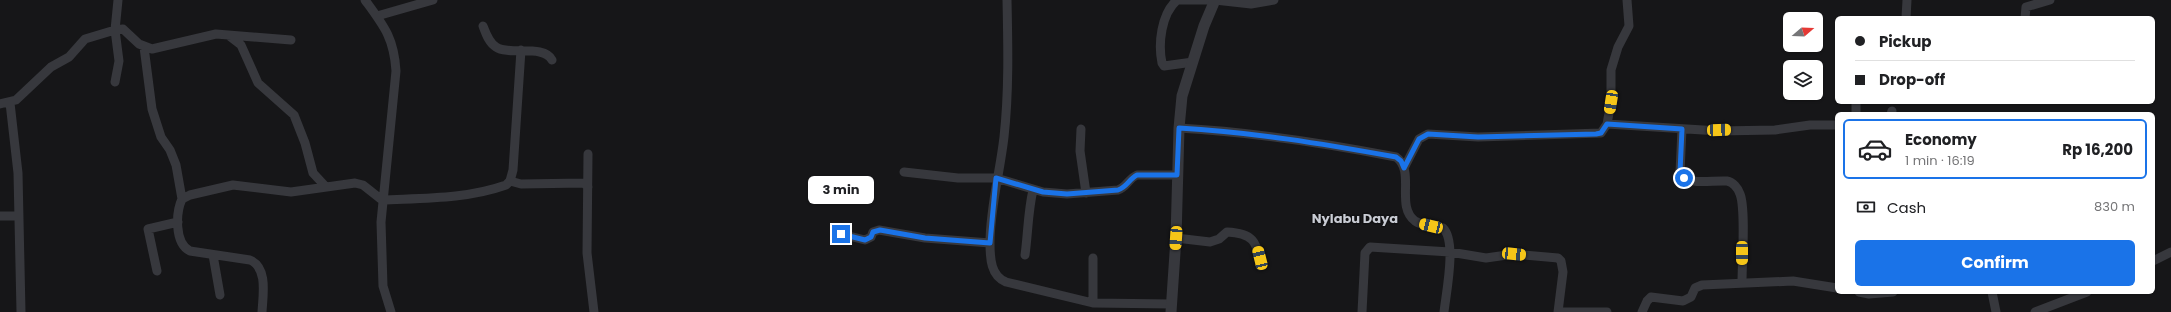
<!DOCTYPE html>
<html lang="en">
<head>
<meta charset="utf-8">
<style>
	body { margin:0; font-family:Poppins,sans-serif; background:#f6f6f6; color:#202124; height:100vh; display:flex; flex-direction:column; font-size:15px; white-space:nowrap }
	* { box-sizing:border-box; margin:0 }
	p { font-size:13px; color:#757577 }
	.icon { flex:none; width:22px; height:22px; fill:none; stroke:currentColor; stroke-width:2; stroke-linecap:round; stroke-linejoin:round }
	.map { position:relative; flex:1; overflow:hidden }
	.sheet { position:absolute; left:1835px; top:112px; width:320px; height:182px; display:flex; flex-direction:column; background:#fff; border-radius:6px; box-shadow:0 1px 3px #0004 }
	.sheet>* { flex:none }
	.banner { position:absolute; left:1835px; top:16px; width:320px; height:88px; border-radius:6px; box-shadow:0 1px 3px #0004; display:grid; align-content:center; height:88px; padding:0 20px; background:#fff }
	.needle { width:26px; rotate:71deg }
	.fabs { position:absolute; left:1783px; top:12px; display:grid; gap:8px }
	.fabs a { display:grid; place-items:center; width:40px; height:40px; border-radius:6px; background:#fff; box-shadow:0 1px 3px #0004; font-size:20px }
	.end { position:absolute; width:18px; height:18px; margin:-9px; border:5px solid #1a73e8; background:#fff; box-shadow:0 0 0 2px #fff }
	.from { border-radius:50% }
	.bubble { position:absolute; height:28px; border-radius:6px; background:#fff; box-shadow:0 1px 3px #0004; font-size:13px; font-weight:700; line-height:28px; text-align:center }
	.car { position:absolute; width:12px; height:24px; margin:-12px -6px; border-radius:5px; box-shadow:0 0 3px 1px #0007; background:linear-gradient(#f5c518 24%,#345 0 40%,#f5c518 0 76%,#345 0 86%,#f5c518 0) }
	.banner b { display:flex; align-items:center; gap:14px; height:38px; font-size:15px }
	.banner b+b { border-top:1px solid #e0e0e0 }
	.banner i { width:10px; height:10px; background:#202124 }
	ul { padding:7px 0 0; list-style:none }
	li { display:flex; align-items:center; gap:12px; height:60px; margin:0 8px 6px; padding:0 12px; border:2px solid #e0e0e0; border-radius:6px }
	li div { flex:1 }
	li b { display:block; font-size:15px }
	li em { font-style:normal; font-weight:700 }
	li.current { border-color:#1a73e8 }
	li>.icon { width:36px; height:36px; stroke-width:1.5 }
	.pay { display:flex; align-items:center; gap:10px; height:44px; padding:0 20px; font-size:15px }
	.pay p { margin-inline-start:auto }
	.cta { display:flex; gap:8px; margin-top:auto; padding:8px 20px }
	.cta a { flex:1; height:46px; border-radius:6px; background:#1a73e8; color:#fff; font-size:16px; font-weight:700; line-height:46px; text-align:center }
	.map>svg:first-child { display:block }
</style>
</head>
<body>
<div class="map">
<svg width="2171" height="312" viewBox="0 0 2171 312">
	<rect width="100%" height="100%" fill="#161618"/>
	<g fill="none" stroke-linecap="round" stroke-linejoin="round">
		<path stroke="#37383d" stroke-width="9" d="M365,0C384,26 394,38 396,71L381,222L383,286L391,312
			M1007,0C1008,46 1009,92 1004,137C1000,172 990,208 990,243C990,259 991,276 1006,282L1093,303L1172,304
			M377,16L433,0
			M1906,18L1907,0
			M2025,18L2026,7L2050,0
			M483,26C486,34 489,43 496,47C509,56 544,44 552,60
			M228,35L241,45L258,83L294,115L305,143L313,173L326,187
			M144,47L152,109L161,137L170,150L176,165L182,199
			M1193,62L1164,66L1162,63C1158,44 1161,14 1177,0H1215L1251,4L1274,0
			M115,82L119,61L115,30L123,29L139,44L152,49L216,34L291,40
			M10,103L18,173L21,312
			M0,104L16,100L51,67L69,57L85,39L115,30L118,0
			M1856,114V102
			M1891,114L1892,111
			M1607,124L1719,131L1775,130L1810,125H1837
			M1179,128C1252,132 1324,143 1396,157C1416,171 1395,206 1415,221C1422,226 1434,226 1443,228C1457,241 1446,293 1444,312
			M1081,129L1080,151L1086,193
			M1682,129L1680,172L1682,177C1696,185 1712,180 1727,181C1733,182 1738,188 1740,194C1746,209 1742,263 1742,282
			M588,154L587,253L594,312
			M1404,168L1419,139L1428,134L1478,137L1601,133L1607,124L1611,102V70L1618,47L1629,26L1627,0
			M904,172L958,178H996L1043,192L1067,194L1118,190C1127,187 1128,179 1137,175H1177
			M510,181L521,184L584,183L588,187
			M0,216H18
			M841,234L865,240L871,237L873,232L879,230L925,238L990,243
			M1176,238L1210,242L1219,239L1227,232C1252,233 1258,241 1260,266
			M213,255L220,295
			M1025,255C1028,233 1028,211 1033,190
			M1093,258V303
			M2153,261L2171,252
			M157,271L148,229L178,222
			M1859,292L1869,294L1893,292
			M1992,292L1996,312
			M262,312C263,294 268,268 250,260L190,251C174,243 176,212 182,199L190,195L233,185L291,192L355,183L363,185L382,200C424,198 467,199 506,185L510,181L513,170L521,50
			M1362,312L1365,253L1370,247L1450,252L1486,258L1514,254L1558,258L1561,261L1563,272L1558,312
			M1560,312H1607
			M1642,312L1647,301L1651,297L1683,301L1691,297L1695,288L1702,285L1793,281L1837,288
			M2035,312L2087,292"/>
		<path stroke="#37383d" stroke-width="11" d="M1171,312L1176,238L1179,128L1182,96L1204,26L1215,0"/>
	</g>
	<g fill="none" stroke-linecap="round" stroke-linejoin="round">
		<path stroke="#1a73e8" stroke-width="5" d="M841,234L865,240L871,237L873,232L880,230L925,238L990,243L996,178L1043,192L1067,194L1118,190C1127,187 1129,179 1137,175H1177L1179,128C1252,132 1324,144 1396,157L1401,161L1404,168L1419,139L1428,134L1478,137L1596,134L1601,133L1607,124L1682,129L1680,172L1684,178"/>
	</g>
	<g text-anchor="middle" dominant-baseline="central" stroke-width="3" stroke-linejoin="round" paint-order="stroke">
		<g font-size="13" font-weight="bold" fill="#c9ccd4" stroke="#111113">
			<text x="1355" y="218">Nylabu Daya</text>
		</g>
	</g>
</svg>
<div class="fabs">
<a><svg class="needle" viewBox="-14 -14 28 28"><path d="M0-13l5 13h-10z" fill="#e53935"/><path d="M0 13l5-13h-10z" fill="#757577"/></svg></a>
<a><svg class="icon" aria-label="layers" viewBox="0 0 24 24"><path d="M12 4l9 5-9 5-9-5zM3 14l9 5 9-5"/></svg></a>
</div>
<i class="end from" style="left:1684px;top:178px"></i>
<i class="end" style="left:841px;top:234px"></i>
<div class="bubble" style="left:808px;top:176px;width:66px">3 min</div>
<i class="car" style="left:1611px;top:102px;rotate:189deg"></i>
<i class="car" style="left:1719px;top:130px;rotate:88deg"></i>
<i class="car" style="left:1431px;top:226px;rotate:284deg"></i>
<i class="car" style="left:1176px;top:238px;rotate:184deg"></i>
<i class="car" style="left:1742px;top:253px;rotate:180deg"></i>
<i class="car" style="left:1514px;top:254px;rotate:96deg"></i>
<i class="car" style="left:1260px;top:258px;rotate:346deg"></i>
<div class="banner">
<b><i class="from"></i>Pickup</b>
<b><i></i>Drop-off</b>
</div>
<section class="sheet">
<ul>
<li class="current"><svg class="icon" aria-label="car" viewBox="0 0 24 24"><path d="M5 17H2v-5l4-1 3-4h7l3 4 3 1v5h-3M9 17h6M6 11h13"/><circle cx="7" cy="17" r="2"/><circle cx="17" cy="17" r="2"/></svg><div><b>Economy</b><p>1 min · 16:19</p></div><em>Rp 16,200</em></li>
</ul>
<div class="pay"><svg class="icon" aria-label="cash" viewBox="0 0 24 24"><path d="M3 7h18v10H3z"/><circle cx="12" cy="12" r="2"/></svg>Cash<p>830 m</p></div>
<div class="cta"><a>Confirm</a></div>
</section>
</div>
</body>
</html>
